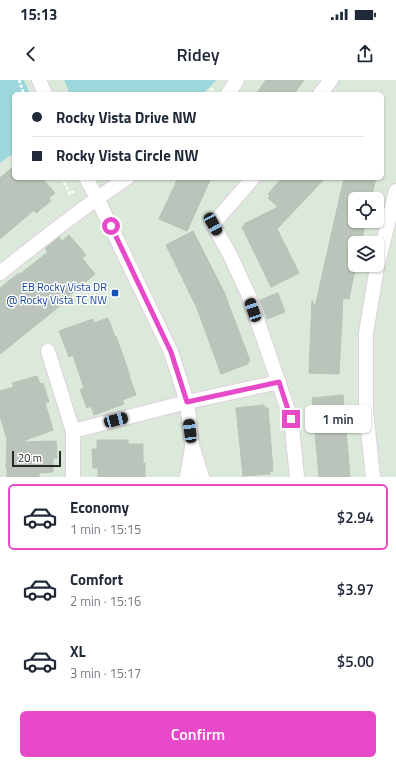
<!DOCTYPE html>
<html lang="en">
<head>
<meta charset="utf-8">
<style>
	body { margin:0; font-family:"Titillium Web",sans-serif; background:#f6f6f7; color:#1f2937; height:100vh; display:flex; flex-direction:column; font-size:15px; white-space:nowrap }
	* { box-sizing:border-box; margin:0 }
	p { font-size:13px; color:#747a83 }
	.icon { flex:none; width:22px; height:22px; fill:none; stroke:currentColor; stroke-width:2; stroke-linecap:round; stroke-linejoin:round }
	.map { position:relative; height:397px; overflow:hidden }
	.sheet { display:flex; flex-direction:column; background:#fff; flex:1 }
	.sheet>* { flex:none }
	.top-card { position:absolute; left:12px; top:12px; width:372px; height:88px; border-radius:6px; box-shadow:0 1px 3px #0004; display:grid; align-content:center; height:88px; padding:0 20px; background:#fff }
	.fabs { position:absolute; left:348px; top:112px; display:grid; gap:8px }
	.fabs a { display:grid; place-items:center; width:36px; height:36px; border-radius:6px; background:#fff; box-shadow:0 1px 3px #0004; font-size:20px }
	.scale { position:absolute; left:12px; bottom:10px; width:49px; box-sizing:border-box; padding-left:4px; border:2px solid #282828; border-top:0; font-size:11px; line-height:14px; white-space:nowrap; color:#282828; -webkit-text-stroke:3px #fff; paint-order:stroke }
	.end { position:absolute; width:18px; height:18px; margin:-9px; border:5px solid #e849c9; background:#fff; box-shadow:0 0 0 2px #fff }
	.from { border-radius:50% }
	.bubble { position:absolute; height:28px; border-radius:6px; background:#fff; box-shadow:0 1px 3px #0004; font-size:13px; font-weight:600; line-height:28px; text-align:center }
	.car { position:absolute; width:12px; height:24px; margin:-12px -6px; border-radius:5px; box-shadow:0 0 3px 1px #0007; background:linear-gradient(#222 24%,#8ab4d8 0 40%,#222 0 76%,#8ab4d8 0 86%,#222 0) }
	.top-card b { display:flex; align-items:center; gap:14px; height:38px; font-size:15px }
	.top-card b+b { border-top:1px solid #e0e1e3 }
	.top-card i { width:10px; height:10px; background:#1f2937 }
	ul { padding:7px 0 0; list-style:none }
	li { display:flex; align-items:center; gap:12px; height:66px; margin:0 8px 6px; padding:0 12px; border:2px solid transparent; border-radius:6px }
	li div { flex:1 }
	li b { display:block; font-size:15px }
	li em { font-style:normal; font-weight:600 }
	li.current { border-color:#e849c9 }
	li>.icon { width:36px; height:36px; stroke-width:1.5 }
	.cta { display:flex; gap:8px; margin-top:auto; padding:8px 20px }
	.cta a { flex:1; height:46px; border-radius:6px; background:#e849c9; color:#fff; font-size:16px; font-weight:600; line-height:46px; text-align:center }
	.status { display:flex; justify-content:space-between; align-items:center; height:28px; padding:0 20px; background:#fff; direction:ltr }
	.status svg { height:11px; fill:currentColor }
	header { display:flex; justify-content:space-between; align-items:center; height:52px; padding:0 20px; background:#fff; font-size:18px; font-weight:600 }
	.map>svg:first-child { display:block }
</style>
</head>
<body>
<div class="status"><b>15:13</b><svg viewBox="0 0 49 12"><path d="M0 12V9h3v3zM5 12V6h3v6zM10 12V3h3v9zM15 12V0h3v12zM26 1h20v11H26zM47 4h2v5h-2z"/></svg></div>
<header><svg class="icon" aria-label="back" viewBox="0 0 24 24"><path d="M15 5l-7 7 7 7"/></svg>Ridey<svg class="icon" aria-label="share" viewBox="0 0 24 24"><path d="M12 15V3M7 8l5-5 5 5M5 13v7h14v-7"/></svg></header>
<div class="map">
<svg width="396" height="397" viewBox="0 0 396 397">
	<rect width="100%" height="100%" fill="#dbe9da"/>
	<path fill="#9cd8db" d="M0,0H24L30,14H14V73L0,83Z
		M64,0H216L203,14H70Z"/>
	<path fill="#bac4ba" stroke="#b5c4b5" d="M266,0H304L294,14H256Z
		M14,86V98H42L55,113L49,118L51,121L36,133L34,130L0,159V98Z
		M178,98H211L187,151L159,139Z
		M282,98H325L277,149L299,193L271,207L242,147L245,146L244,144L278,127L268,118L270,116L268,114Z
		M344,98H376L371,119H355V141H366L361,163H355V185H356L349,219L343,218L339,294L309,293L312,220L315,227Z
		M193,151L224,212L250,281L248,282V284L221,294L197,228L166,165Z
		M69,155L86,175L82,178L95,194L79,207H80L65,219L66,221L0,274V208L19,193L20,194L48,172L45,169L59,157L62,161Z
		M278,213L285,232L267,239L260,220Z
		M108,238L115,257L116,256L130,296H129L136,315L122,320L124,324L94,335L91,326L87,328L80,310L84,308L73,275L69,277L59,251L93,239L94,243Z
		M37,296L40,304L43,303L49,322L45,323L53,350L20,362L56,361L57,378H53V392L39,393V397H7V388H6L7,359L0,336V311L14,307L12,303Z
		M343,315L350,397H319L312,318Z
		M264,325L265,328H268L273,391H270V394L243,396L236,328Z
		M97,360H128V364H143V383H145V397H98V388H93L92,369H97Z"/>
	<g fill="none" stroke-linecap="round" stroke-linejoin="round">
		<defs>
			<path id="street" d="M39,0L45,14
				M228,14L237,0
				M320,14L331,0
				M86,98L97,118L171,272L187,322L192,365L202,397
				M253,98L213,144L231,177L249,216L291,339L297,397
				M0,193C41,160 83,127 127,98
				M48,271L73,351V397
				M73,351L187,322L279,302
				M187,397L192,368
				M373,397L366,331V253L377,187L396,111"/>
		</defs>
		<use href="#street" stroke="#dfd0dc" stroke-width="16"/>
		<path stroke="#fff" stroke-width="2.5" stroke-dasharray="3 2" stroke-linecap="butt" d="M19,0L24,14
			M207,14L214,7
			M62,98L70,114L76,110"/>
		<use href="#street" stroke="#fff" stroke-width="14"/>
	</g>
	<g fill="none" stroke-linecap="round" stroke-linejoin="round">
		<path stroke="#e849c9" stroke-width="5" d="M111,146L171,272L187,322L279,302L291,339"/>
	</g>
	<rect fill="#1a4fb4" stroke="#fff" stroke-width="1.5" x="111" y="209" width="8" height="8" rx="2"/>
	<g text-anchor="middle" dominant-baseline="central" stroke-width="3" stroke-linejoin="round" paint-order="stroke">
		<g font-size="11" fill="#164399" stroke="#fff" text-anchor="end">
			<text x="107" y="207">EB Rocky Vista DR<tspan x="107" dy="13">@ Rocky Vista TC NW</tspan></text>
		</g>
	</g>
</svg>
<div class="fabs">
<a><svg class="icon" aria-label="locate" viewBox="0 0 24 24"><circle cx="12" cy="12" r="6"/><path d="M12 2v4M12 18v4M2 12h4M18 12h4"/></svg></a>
<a><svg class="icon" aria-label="layers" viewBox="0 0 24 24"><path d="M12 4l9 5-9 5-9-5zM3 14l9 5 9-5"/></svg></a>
</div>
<div class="scale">20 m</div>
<i class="end from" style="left:111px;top:146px"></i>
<i class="end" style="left:291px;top:339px"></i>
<div class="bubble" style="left:305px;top:325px;width:66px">1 min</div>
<i class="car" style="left:213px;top:144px;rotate:151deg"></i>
<i class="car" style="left:253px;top:230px;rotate:341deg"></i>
<i class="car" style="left:116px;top:340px;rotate:75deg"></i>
<i class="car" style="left:190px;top:351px;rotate:353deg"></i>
<div class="top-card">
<b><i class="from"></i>Rocky Vista Drive NW</b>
<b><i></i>Rocky Vista Circle NW</b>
</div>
</div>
<section class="sheet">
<ul>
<li class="current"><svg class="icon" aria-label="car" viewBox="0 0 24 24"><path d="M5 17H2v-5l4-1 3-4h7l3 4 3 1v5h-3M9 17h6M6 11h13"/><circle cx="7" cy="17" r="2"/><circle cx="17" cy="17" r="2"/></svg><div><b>Economy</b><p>1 min · 15:15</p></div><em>$2.94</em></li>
<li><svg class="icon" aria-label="car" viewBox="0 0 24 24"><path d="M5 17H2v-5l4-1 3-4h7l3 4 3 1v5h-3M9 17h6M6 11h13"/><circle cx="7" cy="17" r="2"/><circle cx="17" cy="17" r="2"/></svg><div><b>Comfort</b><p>2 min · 15:16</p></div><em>$3.97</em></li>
<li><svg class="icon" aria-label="car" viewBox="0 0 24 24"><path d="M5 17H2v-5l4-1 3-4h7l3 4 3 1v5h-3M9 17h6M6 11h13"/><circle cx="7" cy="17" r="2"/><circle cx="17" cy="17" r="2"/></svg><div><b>XL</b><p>3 min · 15:17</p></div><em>$5.00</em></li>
</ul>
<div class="cta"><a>Confirm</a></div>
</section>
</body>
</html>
